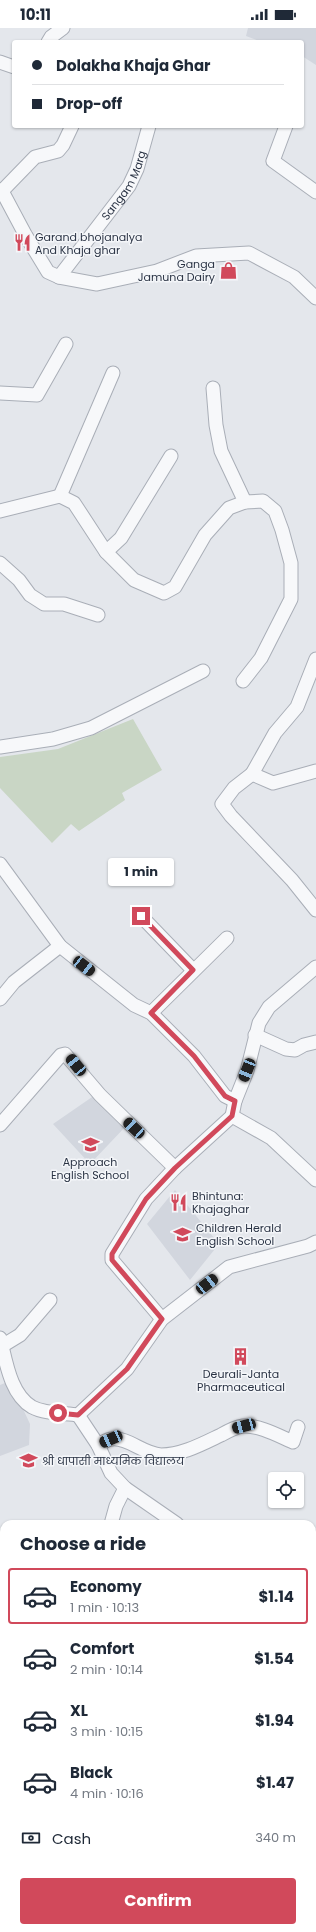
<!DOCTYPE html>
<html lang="en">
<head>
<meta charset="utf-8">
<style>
	body { margin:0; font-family:Poppins,"Noto Sans Devanagari",sans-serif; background:#f6f6f7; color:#1f2937; height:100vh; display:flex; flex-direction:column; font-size:15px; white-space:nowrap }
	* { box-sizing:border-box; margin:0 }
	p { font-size:13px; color:#747a83 }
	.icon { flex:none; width:22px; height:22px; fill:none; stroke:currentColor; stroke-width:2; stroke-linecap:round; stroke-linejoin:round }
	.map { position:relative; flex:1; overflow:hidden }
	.drawer { position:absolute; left:0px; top:1492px; width:316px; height:412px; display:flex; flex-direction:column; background:#fff; border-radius:12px 12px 0 0; box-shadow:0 1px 3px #0004 }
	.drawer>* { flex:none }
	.guide { position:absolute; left:12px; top:12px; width:292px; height:88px; border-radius:4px; box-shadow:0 1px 3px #0004; display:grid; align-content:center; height:88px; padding:0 20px; background:#fff }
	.buttons { position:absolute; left:268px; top:1444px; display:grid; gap:8px }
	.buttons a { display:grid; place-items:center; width:36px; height:36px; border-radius:4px; background:#fff; box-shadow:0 1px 3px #0004; font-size:20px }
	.end { position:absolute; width:18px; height:18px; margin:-9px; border:5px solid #d1495b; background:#fff; box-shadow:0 0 0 2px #fff }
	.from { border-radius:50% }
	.bubble { position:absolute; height:28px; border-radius:4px; background:#fff; box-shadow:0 1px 3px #0004; font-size:13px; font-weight:700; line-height:28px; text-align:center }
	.car { position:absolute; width:12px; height:24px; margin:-12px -6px; border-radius:5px; box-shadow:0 0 3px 1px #0007; background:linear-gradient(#222 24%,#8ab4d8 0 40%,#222 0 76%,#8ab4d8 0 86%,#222 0) }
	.guide b { display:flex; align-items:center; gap:14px; height:38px; font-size:15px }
	.guide b+b { border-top:1px solid #e0e1e3 }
	.guide i { width:10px; height:10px; background:#1f2937 }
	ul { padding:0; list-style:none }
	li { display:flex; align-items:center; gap:12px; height:56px; margin:0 8px 6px; padding:0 12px; border:2px solid transparent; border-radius:4px }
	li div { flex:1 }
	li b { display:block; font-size:15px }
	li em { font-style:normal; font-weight:700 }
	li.selected { border-color:#d1495b }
	li>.icon { width:36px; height:36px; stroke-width:1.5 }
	h2 { padding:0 20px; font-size:18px; line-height:48px }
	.pay { display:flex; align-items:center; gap:10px; height:44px; padding:0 20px; font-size:15px }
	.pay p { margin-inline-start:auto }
	.action { display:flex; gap:8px; margin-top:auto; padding:8px 20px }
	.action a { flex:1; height:46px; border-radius:4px; background:#d1495b; color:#fff; font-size:16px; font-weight:700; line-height:46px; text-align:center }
	.status { display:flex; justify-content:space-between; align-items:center; height:28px; padding:0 20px; background:#fff; direction:ltr }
	.status svg { height:11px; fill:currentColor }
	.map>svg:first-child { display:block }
</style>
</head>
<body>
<div class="status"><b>10:11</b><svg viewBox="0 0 49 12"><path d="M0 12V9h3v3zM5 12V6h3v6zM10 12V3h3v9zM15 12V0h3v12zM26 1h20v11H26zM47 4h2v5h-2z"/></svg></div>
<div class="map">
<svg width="316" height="1904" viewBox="0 0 316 1904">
	<rect width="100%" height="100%" fill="#e4e7ec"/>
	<path fill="#d2d6de" d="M248,0H316V37L302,28V14H262L246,8Z
		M95,1067L127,1097L90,1136L53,1096Z
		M175,1162L219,1216L190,1252L147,1196Z
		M10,1353L30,1396L29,1417L0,1428V1357Z"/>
	<path fill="#c9d6c5" d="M133,691L162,742L122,765L125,772L79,803L71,796L52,815L0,760V729L58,721Z"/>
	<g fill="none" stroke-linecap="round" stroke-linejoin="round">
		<defs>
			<g id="street">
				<path d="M48,14L51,9L63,0"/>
				<path d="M0,34L14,39"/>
				<path d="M286,98L273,133L316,164"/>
				<path d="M0,162L2,163L26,208L48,244L59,249L97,256L157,243L196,228L249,225L294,249L316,270"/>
				<path d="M2,163L35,129L58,123L63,117L72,98"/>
				<path id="s1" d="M59,249L129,158L137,141L149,98"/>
				<path d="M213,360L216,397L221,423L245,474"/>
				<path d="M0,365L37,367L66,316"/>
				<path d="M60,468L113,345"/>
				<path d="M0,483L60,468L74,475L106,524L121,510L171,428"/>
				<path d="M106,524L134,552L164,565L175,559L205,507L229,480L245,474L263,473L275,483L282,502L291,535V571L261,630L243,653"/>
				<path d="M0,535L19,552L30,567L44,576H64L98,587"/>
				<path d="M316,631L297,679L275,705L252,746L273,755L316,743"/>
				<path d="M0,719L53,711L91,700L203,643"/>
				<path d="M252,746L234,760L222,776L231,788L292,852L316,882"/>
				<path d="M0,836L60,918L134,977L151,985L194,1028L225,1068L235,1073"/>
				<path d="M141,888L193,942"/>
				<path d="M316,939L269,979L259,995L247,1043L235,1073L232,1088L271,1110L316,1152"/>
				<path d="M0,971L14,954L60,918"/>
				<path d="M151,985L227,910"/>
				<path d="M255,1007L286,1021L295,1022L304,1017L316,1014"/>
				<path d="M0,1097L61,1027L65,1026L100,1067L175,1140"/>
				<path d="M162,1291L112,1232V1226L146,1171L175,1140L232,1088"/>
				<path d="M0,1310C6,1333 10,1366 32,1379C45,1386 64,1385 78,1387L127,1341L162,1291L229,1239L308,1218L316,1214"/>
				<path d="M2,1318L20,1307L50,1272"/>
				<path d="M78,1387L98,1417L111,1445L125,1460L177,1496"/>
				<path d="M98,1417C102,1415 107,1411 112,1411C128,1409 143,1426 161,1427C182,1427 202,1416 221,1407C228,1403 235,1399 243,1398C259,1397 279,1408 293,1414L298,1399"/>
				<path d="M111,1496L116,1478L125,1460"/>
				<path d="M312,1524L316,1515"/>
				<path d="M312,1632H316"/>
				<path d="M0,1680L4,1677"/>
				<path d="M0,1696L4,1697"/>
				<path d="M312,1845L316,1853"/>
				<path d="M0,1893L4,1894"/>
				<path d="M27,1900L40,1904"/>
			</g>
		</defs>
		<use href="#street" stroke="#a9aeb7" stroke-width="15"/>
		<use href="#street" stroke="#f7f8fa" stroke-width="13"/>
	</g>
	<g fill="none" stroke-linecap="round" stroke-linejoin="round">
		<path stroke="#d1495b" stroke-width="5" d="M58,1385L78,1387L127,1341L162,1291L112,1232V1226L146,1171L175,1140L232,1088L235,1073L225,1068L194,1028L151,985L193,942L141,888"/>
	</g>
	<defs>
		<symbol id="restaurant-bare" viewBox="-9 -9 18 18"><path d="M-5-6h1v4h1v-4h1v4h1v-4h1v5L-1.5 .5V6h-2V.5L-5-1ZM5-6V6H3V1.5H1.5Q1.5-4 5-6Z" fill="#d1495b" stroke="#f4f6f9" stroke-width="2.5" paint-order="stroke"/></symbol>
		<symbol id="shop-bare" viewBox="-9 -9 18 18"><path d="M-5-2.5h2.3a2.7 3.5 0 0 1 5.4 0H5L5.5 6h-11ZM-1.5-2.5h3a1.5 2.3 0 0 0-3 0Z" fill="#d1495b" stroke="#f4f6f9" stroke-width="2.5" paint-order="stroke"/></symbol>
		<symbol id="school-bare" viewBox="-9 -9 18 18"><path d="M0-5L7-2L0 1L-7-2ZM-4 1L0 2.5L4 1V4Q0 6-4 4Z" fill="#d1495b" stroke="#f4f6f9" stroke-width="2.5" paint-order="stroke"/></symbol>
		<symbol id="building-bare" viewBox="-9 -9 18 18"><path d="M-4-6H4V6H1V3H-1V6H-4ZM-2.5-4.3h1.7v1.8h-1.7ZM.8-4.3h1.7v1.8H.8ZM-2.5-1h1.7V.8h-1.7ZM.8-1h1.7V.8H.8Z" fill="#d1495b" stroke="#f4f6f9" stroke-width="2.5" paint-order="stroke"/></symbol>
	</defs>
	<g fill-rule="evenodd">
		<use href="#restaurant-bare" x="10" y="202" width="25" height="25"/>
		<use href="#shop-bare" x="216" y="230" width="25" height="25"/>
		<use href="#school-bare" x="78" y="1104" width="25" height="25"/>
		<use href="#restaurant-bare" x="166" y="1162" width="25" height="25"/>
		<use href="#school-bare" x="170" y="1194" width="25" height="25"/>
		<use href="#building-bare" x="228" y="1316" width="25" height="25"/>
		<use href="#school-bare" x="16" y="1420" width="25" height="25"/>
	</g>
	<g text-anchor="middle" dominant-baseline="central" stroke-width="3" stroke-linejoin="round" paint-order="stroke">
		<g font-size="11" fill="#2b3445" stroke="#f4f6f9">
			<text stroke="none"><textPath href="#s1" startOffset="113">Sangam Marg</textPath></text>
		</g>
		<g font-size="11" fill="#2b3445" stroke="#f4f6f9" text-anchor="start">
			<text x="35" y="209">Garand bhojanalya<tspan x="35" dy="13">And Khaja ghar</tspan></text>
			<text x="215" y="236" text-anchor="end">Ganga<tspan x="215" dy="13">Jamuna Dairy</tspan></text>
			<text x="90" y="1134" text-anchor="middle">Approach<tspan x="90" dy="13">English School</tspan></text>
			<text x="192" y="1168">Bhintuna:<tspan x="192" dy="13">Khajaghar</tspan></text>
			<text x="196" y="1200">Children Herald<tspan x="196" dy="13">English School</tspan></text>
			<text x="241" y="1346" text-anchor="middle">Deurali-Janta<tspan x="241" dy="13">Pharmaceutical</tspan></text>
			<text x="42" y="1433">श्री धापासी माध्यमिक विद्यालय</text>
		</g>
	</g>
</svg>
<div class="buttons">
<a><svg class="icon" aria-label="locate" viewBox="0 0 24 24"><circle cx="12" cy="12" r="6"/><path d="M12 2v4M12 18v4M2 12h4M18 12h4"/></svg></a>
</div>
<i class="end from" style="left:58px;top:1385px"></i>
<i class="end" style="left:141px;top:888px"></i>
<div class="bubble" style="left:108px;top:830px;width:66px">1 min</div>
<i class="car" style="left:84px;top:938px;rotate:128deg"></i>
<i class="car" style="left:76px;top:1037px;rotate:321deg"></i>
<i class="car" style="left:247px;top:1042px;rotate:202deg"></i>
<i class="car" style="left:134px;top:1100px;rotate:313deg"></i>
<i class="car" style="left:207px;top:1256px;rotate:52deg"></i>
<i class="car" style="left:244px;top:1398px;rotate:255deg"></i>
<i class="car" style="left:111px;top:1411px;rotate:246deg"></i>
<div class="guide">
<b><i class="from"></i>Dolakha Khaja Ghar</b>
<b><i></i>Drop-off</b>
</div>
<section class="drawer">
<h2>Choose a ride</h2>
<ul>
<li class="selected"><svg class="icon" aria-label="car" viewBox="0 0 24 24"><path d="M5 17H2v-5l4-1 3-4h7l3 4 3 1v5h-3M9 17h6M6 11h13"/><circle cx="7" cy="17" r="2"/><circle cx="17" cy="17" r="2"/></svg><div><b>Economy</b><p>1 min · 10:13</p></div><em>$1.14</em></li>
<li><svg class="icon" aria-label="car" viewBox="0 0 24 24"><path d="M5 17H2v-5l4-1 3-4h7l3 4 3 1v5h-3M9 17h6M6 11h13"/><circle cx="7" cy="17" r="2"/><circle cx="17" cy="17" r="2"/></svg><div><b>Comfort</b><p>2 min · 10:14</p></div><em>$1.54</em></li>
<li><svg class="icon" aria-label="car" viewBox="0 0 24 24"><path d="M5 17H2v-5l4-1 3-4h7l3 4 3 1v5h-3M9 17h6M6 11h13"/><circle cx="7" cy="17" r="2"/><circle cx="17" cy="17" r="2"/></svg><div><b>XL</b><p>3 min · 10:15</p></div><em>$1.94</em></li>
<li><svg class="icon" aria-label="car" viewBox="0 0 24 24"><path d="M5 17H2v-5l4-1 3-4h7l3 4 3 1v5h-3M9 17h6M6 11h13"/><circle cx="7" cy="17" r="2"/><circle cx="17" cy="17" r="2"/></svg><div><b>Black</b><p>4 min · 10:16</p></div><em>$1.47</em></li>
</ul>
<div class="pay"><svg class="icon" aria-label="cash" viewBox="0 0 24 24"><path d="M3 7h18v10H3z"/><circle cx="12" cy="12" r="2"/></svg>Cash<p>340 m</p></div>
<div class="action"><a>Confirm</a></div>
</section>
</div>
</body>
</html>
